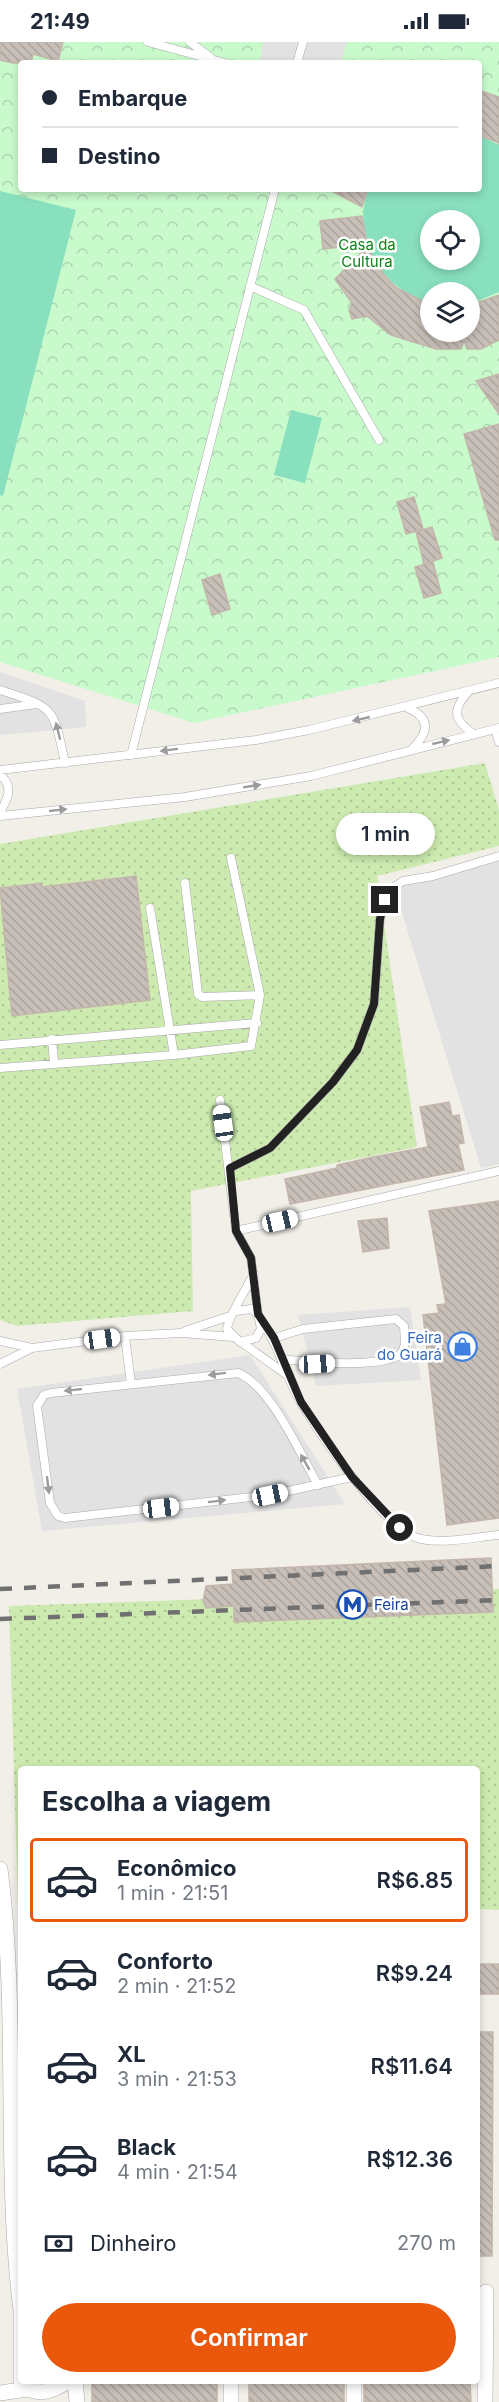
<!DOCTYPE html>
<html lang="pt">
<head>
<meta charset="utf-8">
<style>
	body { margin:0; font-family:Inter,sans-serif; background:#f2f2f3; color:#1f2937; height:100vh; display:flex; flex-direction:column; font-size:22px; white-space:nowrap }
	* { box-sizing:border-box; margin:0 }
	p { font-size:20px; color:#747a83 }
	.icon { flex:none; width:33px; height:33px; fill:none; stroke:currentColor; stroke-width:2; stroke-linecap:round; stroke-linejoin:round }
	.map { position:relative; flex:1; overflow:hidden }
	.drawer { position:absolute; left:18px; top:1724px; width:462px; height:618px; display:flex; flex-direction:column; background:#fff; border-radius:6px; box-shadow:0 3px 9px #0003 }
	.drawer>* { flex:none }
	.hud { position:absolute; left:18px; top:18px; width:464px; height:132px; border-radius:6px; box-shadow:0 3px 9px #0003; display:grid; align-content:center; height:132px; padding:0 24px; background:#fff }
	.fabs { position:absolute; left:420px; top:168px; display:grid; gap:12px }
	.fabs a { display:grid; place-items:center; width:60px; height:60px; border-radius:50%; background:#fff; box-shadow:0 3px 9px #0003; font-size:30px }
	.end { position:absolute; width:27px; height:27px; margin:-14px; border:8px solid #222; background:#fff; box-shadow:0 0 0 3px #fff }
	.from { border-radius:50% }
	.bubble { position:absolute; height:42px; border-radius:21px; background:#fff; box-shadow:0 3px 9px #0003; font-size:20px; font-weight:600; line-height:42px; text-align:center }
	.car { position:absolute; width:18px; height:36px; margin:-18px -9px; border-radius:8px; box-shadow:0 0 4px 2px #0007; background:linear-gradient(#fff 24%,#345 0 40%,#fff 0 76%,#345 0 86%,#fff 0) }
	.hud b { display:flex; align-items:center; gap:21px; height:57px; font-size:22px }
	.hud b+b { border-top:2px solid #e0e1e3 }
	.hud i { width:15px; height:15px; background:#1f2937 }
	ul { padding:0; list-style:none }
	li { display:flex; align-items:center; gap:18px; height:84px; margin:0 12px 9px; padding:0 12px; border:3px solid transparent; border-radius:6px }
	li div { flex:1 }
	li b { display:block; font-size:22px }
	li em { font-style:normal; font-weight:600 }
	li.selected { border-color:#ea580c }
	li>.icon { width:54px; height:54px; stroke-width:1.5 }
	h2 { padding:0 24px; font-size:27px; line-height:72px }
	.pay { display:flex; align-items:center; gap:15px; height:66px; padding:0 24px; font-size:22px }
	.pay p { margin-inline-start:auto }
	.action { display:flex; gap:12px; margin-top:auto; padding:12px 24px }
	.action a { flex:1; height:69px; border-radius:36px; background:#ea580c; color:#fff; font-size:24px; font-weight:600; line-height:69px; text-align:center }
	.status { display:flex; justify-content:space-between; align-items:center; height:42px; padding:0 30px; background:#fff; direction:ltr }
	.status svg { height:16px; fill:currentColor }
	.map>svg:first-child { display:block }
</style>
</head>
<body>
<div class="status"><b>21:49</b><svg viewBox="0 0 49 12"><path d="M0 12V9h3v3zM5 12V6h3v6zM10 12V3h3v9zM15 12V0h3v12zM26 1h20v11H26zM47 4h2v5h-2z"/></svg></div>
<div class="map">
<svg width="499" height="2360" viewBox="0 0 499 2360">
	<defs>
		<pattern id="grass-dots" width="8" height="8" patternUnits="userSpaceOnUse" patternTransform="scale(1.5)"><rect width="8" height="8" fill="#cdebb0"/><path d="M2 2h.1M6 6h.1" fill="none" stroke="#b0c997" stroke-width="1.8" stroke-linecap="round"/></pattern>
		<pattern id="park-crowns" width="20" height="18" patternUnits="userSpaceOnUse" patternTransform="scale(1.5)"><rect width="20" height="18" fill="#c8facc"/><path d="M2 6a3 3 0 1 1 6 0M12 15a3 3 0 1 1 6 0" fill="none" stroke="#acd6af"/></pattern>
		<pattern id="building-back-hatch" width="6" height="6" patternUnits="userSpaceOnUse" patternTransform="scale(1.5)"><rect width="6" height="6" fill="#c7bfb8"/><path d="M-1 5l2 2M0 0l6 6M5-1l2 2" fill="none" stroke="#aba49e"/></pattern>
	</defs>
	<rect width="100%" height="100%" fill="#f2efe9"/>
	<path fill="url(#grass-dots)" d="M485,721L499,768V804L377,834L417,1105L191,1149L193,1269L17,1284L0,1278V802Z
		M499,1547V1868L477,1867V1726H21L20,1930L9,1564Z"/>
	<path fill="url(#park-crowns)" fill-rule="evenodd" d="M0,0H499V615L194,681L0,620ZM21,21H478V147H21ZM430,178H470V218H430ZM430,250H470V290H430Z"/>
	<path fill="#88e0be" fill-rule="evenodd" d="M479,93L499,103V250L470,262V250H430V262L426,261C379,242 352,197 368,147H478ZM430,178H470V218H430Z
		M0,149L76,168L3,454L0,453Z
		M291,368L322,376L305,441L274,433Z"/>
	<path fill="#e2e2e2" d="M263,0H347L341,21H275L260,17Z
		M0,630L85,659L86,685L0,693Z
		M499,816V1122L481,1126L394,845Z
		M410,1265L421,1338L316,1344L298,1273Z
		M250,1313L345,1462L42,1489L17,1347Z"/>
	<path fill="url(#building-back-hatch)" stroke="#c4b6ab" stroke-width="1.5" d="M0,0H63L58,19L33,12L31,21H13L0,18Z
		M478,48L499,55V101L478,93Z
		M328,147H368L362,165Z
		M362,174L367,202L323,207L320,179Z
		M367,205L385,234L397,246L430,263V290H470V263L499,253V298L481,307H467L464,298L461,307H436L391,293L367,274L352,277L349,268L352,261L335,237Z
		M499,332V372L476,339Z
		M499,382V498H495L464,392Z
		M414,455L423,487L406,492L397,460Z
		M432,485L442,516L424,522L416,490Z
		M433,520L441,551L424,556L415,525Z
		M220,532L230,567L212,573L202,538Z
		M136,834L150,958L12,974L0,846L42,841V845Z
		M449,1060L452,1074L459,1073L464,1101L458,1102L464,1128L290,1162L285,1137L337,1126V1123L373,1115L428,1105L420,1065Z
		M499,1159V1476L447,1483L423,1273L439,1271L437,1263L446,1262L429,1169Z
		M387,1176L389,1206L363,1210L358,1179Z
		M491,1516L493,1570L234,1580V1564L206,1566L203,1559L206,1544L233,1542L232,1528Z
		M477,1922H499V1952H477Z
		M477,1990H493L492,2214H477Z
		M92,2338H217V2360H92Z
		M249,2338H344V2360H249Z
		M364,2338H470L471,2360H364Z"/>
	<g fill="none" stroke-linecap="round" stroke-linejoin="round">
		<defs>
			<path id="lane" d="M148,0L225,21
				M190,0L211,16
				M297,21L303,0
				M250,244L304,268L379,398
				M0,648C55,666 53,664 65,721
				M467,651C451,670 455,678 473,692
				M408,666C431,676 429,690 413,706
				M0,667L37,662
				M495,687L499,700
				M131,713L275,147
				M0,728L256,698L309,688L499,641
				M0,733C14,744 8,757 0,770
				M0,774L185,755L311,734L499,686
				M185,841L198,952L202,955L260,953
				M150,866L174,1013
				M52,997L54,1020
				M0,1003L257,981
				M0,1026L174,1013L251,1004L260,953L231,816
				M220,1058L236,1189L251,1216L258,1272
				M230,1126L270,1106L333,1040L357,1008L374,962L380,877L385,858L392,846L403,839L433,834L499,814
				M236,1189L499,1129
				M236,1269L251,1267L258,1272L261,1287L256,1296L240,1300L227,1287C228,1275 247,1245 254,1232
				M261,1279C280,1304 285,1334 301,1361C321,1394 385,1489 421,1497C445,1502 475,1495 499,1493
				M185,1289L230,1274
				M125,1294L131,1342
				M274,1296L303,1287L396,1277L404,1284L405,1302L402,1311C385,1327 306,1320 282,1317
				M0,1299L32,1306
				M241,1300L287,1333
				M0,1322L32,1306L125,1294L181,1291L233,1295
				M318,1443C300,1412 271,1344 238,1331L51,1351L44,1353L37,1364L50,1461L58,1474L65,1476L270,1453L352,1435"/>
			<path id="street" d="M0,1827C19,1973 3,2123 21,2269
				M21,2269V2338
				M21,2338C33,2358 54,2349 69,2338
				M75,2338L77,2360
				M231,2338V2360
				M354,2338V2360
				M0,2351L27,2347
				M485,2360L486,2250"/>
		</defs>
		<use href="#lane" stroke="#a9a9a9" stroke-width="9"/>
		<use href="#street" stroke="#a9a9a9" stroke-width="16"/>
		<use href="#lane" stroke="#fff" stroke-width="8"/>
		<use href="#street" stroke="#fff" stroke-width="15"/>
		<path stroke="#707070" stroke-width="4.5" stroke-dasharray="12 12" stroke-linecap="butt" d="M0,1547L499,1524
			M0,1577L499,1558"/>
	</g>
	<defs><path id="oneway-solid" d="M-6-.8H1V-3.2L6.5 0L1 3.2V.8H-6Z" transform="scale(1.5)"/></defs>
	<g fill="#9c9c9c">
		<use href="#oneway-solid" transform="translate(361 677) rotate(167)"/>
		<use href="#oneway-solid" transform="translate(58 689) rotate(-104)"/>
		<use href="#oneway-solid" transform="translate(441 700) rotate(-13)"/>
		<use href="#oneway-solid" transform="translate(169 708) rotate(173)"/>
		<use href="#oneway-solid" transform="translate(252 744) rotate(-9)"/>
		<use href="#oneway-solid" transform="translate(58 768) rotate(-6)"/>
		<use href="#oneway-solid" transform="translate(217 1332) rotate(173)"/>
		<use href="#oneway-solid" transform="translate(73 1348) rotate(174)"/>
		<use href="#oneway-solid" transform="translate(305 1420) rotate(-120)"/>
		<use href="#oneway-solid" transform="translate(48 1443) rotate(83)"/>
		<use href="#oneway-solid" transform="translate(217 1459) rotate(-7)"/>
	</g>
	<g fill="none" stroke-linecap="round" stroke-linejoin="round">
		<path stroke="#222" stroke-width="8" d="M385,858L380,877L374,962L357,1008L333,1040L270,1106L230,1126L236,1189L251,1216L258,1272L274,1296L301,1360L352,1435L400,1486"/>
	</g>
	<defs>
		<symbol id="shop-ring" viewBox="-11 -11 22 22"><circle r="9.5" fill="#fff" stroke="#3f7fe0" stroke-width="1.5"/><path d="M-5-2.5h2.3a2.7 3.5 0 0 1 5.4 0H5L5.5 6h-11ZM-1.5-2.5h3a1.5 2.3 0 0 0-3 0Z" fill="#3f7fe0"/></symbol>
		<symbol id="metro-ring" viewBox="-11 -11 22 22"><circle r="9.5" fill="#fff" stroke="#1a4fb4" stroke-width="1.5"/><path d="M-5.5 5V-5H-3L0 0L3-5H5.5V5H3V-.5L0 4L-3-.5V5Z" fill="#1a4fb4"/></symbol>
	</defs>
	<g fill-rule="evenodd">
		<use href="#shop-ring" x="446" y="1288" width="33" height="33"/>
		<use href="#metro-ring" x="336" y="1546" width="33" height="33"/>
	</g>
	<g text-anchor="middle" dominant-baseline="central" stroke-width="5" stroke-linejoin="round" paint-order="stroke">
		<g font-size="15" fill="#0c8416" stroke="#fff">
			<text x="367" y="202">Casa da<tspan x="367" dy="17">Cultura</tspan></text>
		</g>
		<g font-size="15" fill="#366cbe" stroke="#fff" text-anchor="end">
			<text x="442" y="1295">Feira<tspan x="442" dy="17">do Guará</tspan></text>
		</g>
		<g font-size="15" fill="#164399" stroke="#fff" text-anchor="start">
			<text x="374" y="1562">Feira</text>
		</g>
	</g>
</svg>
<div class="fabs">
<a><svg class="icon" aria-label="locate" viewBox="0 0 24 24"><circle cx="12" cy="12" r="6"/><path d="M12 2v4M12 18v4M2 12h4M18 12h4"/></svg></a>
<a><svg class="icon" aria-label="layers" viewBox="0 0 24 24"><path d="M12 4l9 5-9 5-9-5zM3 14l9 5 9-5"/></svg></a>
</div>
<i class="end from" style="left:400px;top:1486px"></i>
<i class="end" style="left:385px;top:858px"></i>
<div class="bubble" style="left:336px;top:771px;width:99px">1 min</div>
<i class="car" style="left:223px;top:1081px;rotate:352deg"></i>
<i class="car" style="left:280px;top:1179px;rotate:77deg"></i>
<i class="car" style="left:102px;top:1297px;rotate:82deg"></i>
<i class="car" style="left:317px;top:1322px;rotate:87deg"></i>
<i class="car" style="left:270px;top:1453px;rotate:78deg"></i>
<i class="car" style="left:161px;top:1466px;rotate:83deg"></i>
<div class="hud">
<b><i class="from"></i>Embarque</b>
<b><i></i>Destino</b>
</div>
<section class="drawer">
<h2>Escolha a viagem</h2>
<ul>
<li class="selected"><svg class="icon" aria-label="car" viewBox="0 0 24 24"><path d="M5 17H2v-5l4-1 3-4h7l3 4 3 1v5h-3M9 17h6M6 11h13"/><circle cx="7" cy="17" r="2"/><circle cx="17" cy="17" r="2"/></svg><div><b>Econômico</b><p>1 min · 21:51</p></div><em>R$6.85</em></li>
<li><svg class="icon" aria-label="car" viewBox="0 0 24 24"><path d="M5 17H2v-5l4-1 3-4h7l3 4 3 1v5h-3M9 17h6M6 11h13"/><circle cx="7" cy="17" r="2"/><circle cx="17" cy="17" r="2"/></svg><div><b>Conforto</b><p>2 min · 21:52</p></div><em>R$9.24</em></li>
<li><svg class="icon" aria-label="car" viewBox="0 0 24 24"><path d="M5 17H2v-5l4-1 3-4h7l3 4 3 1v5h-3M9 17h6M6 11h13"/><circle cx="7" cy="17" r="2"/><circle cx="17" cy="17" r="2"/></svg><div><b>XL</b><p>3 min · 21:53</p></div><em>R$11.64</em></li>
<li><svg class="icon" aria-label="car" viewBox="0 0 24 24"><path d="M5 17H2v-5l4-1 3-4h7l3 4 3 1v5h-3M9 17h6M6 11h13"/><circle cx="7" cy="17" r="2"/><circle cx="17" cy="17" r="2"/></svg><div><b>Black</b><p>4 min · 21:54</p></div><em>R$12.36</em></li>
</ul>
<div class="pay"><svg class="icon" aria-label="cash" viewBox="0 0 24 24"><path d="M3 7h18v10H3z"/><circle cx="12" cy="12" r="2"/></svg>Dinheiro<p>270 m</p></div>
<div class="action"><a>Confirmar</a></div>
</section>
</div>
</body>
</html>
